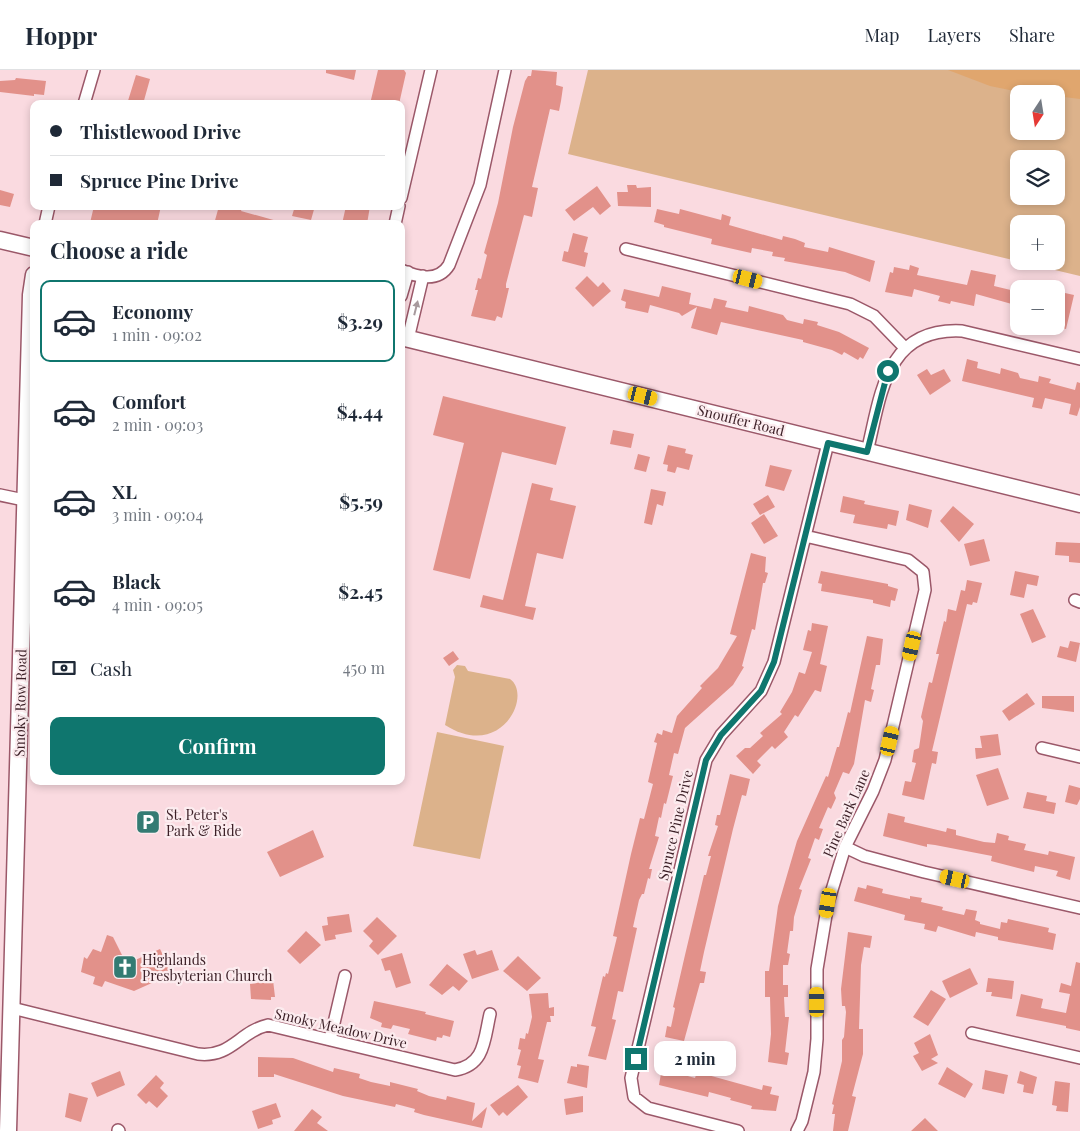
<!DOCTYPE html>
<html lang="en">
<head>
<meta charset="utf-8">
<style>
	body { margin:0; font-family:"Playfair Display",serif; background:#f2f2f3; color:#1f2937; height:100vh; display:flex; flex-direction:column; font-size:19px; white-space:nowrap }
	* { box-sizing:border-box; margin:0 }
	p { font-size:16px; color:#747a83 }
	.icon { flex:none; width:28px; height:28px; fill:none; stroke:currentColor; stroke-width:2; stroke-linecap:round; stroke-linejoin:round }
	.map { position:relative; flex:1; overflow:hidden }
	.panel { position:absolute; left:30px; top:150px; width:375px; height:565px; display:flex; flex-direction:column; background:#fff; border-radius:10px; box-shadow:0 2px 8px #0003 }
	.panel>* { flex:none }
	.hud { position:absolute; left:30px; top:30px; width:375px; height:110px; border-radius:10px; box-shadow:0 2px 8px #0003; display:grid; align-content:center; height:110px; padding:0 20px; background:#fff }
	.needle { width:32px; rotate:192deg }
	.buttons { position:absolute; left:1010px; top:15px; display:grid; gap:10px }
	.buttons a { display:grid; place-items:center; width:55px; height:55px; border-radius:10px; background:#fff; box-shadow:0 2px 8px #0003; font-size:25px }
	.end { position:absolute; width:22px; height:22px; margin:-11px; border:6px solid #0f766e; background:#fff; box-shadow:0 0 0 2px #fff }
	.from { border-radius:50% }
	.bubble { position:absolute; height:35px; border-radius:10px; background:#fff; box-shadow:0 2px 8px #0003; font-size:16px; font-weight:700; line-height:35px; text-align:center }
	.car { position:absolute; width:15px; height:30px; margin:-15px -8px; border-radius:6px; box-shadow:0 0 4px 1px #0007; background:linear-gradient(#f5c518 24%,#345 0 40%,#f5c518 0 76%,#345 0 86%,#f5c518 0) }
	.hud b { display:flex; align-items:center; gap:18px; height:48px; font-size:19px }
	.hud b+b { border-top:1px solid #e0e1e3 }
	.hud i { width:12px; height:12px; background:#1f2937 }
	ul { padding:0; list-style:none }
	li { display:flex; align-items:center; gap:15px; height:82px; margin:0 10px 8px; padding:0 10px; border:2px solid transparent; border-radius:10px }
	li div { flex:1 }
	li b { display:block; font-size:19px }
	li em { font-style:normal; font-weight:700 }
	li.current { border-color:#0f766e }
	li>.icon { width:45px; height:45px; stroke-width:1.5 }
	h2 { padding:0 20px; font-size:22px; line-height:60px }
	.pay { display:flex; align-items:center; gap:12px; height:55px; padding:0 20px; font-size:19px }
	.pay p { margin-inline-start:auto }
	.primary-button { display:flex; gap:10px; margin-top:auto; padding:10px 20px }
	.primary-button a { flex:1; height:58px; border-radius:10px; background:#0f766e; color:#fff; font-size:20px; font-weight:700; line-height:58px; text-align:center }
	header { display:flex; align-items:center; gap:30px; box-sizing:border-box; height:70px; padding:0 25px; background:#fff; border-bottom:1px solid #e0e1e3 }
	header strong { font-size:24px }
	nav { display:flex; gap:28px; margin-inline-start:auto; font-size:18px }
	.map>svg:first-child { display:block }
</style>
</head>
<body>
<header>
<strong>Hoppr</strong>
<nav><a>Map</a><a>Layers</a><a>Share</a></nav>
</header>
<div class="map">
<svg width="1080" height="1061" viewBox="0 0 1080 1061">
	<rect width="100%" height="100%" fill="#fadae0"/>
	<path fill="#dcb28b" fill-rule="evenodd" d="M588,0H1080V206L568,84ZM1019,24H1056V61H1019ZM1019,89H1056V126H1019ZM1019,154H1056V191H1019Z
		M457,595L465,596L468,601L510,609C533,625 501,691 445,655L455,607L453,600Z
		M437,662L504,676L480,789L413,776Z"/>
	<path fill="#e0a66e" d="M948,0H1080V29L1056,26V24L1024,23L990,16Z"/>
	<path fill="#e2918a" d="M326,0H356L354,10L326,3Z
		M378,0H404L406,3L399,34H370Z
		M532,0L557,2L556,15L563,17L561,31L559,41L550,39L532,117L538,118L532,147L524,145L506,214V218H509L502,248L497,246L495,251L471,246L478,220H475L478,208L481,209L487,185L484,183L498,133L513,57L525,11L528,6H531Z
		M136,5L150,9L143,34H127Z
		M16,8L46,11L44,25L34,24V26L0,22V11L15,10Z
		M627,115H636L637,118L651,117V137L618,136L617,122H628Z
		M597,116L611,136L600,145L593,137L574,151L565,140Z
		M0,120L14,124L10,137L0,135Z
		M94,136H161L157,154L90,153Z
		M219,136H243L241,141L277,151L276,154H214Z
		M295,136H315L311,150L292,146Z
		M346,136H370L367,154H342Z
		M657,139L679,144L680,139L721,150L722,144L731,147L729,155L782,170L783,166L795,169L805,173L804,177L828,182L829,177L875,191L870,212L845,202L784,191L785,188L772,186L773,182L752,178L751,183L711,174L712,169L664,157V155L654,152Z
		M573,163L588,167L584,182L588,183L585,197L562,191L564,181L568,182Z
		M910,195L919,198L917,205L967,215L971,200L996,205L994,216L1019,222V236L976,224L974,236L951,231L950,234L938,231L940,226L914,219L912,227L885,222L890,202L893,203L894,197L909,200Z
		M587,206L598,217L603,212L611,221L593,237L575,218Z
		M662,216L691,223L689,234L711,239L714,228L727,231L725,237L748,242L749,236L783,245L787,250L803,254L804,249L818,252L817,255L839,262L869,278L863,289L860,287L858,290L844,282L842,285L832,280L803,272V270L721,252L717,265L691,258L697,237L682,246L679,243L650,235L648,243L625,238L626,232L621,230L624,219L659,227Z
		M1056,221L1074,225L1066,259L1056,257Z
		M967,289L978,292L977,298L1000,304L1001,298L1018,303L1020,308L1038,312L1039,306L1051,309L1049,313L1075,320L1077,312L1080,313V337L1077,346L1069,344L1071,334L1045,328L1042,339L1032,337L1034,328L962,311Z
		M927,299L931,305L944,299L951,311L930,325L917,305Z
		M443,326L566,357L556,395L502,382L470,509L433,500L464,373L433,365Z
		M613,360L634,364L631,378L610,374Z
		M668,375L686,379L685,383L693,385L689,400L677,397L675,403L667,401L668,395L663,394Z
		M638,384L650,387L646,402L634,399Z
		M770,395L792,400L784,421L765,416Z
		M532,413L553,418L550,430L576,436L563,489L537,483L525,536L536,538L533,550L480,537L483,525L503,530Z
		M651,419L666,422L663,436L657,434L652,455L644,453Z
		M768,425L775,437L760,445L753,434Z
		M843,426L865,431L864,434L899,441L896,456L888,454L887,459L853,453L855,445L840,442Z
		M909,434L932,440L928,458L906,450Z
		M953,436L974,454L959,472L940,451Z
		M764,444L778,466L764,474L751,453Z
		M984,469L990,491L970,496L964,474Z
		M1056,472L1080,473V493L1069,492V486L1055,485Z
		M751,483L766,487L765,502L768,503L765,513H763L755,560L752,559L742,596L744,597L733,615L685,658L678,684L674,683L669,705L673,706L666,734L664,733L661,748L659,747L655,766L659,767L649,799H652L650,809L648,808L644,824H642L639,830L633,857L637,858L623,922L618,921L612,949L616,950L606,990L588,986L596,957L591,956L603,906L605,907L606,903L608,904L617,867L613,866L631,784L640,748L644,749L653,714L648,712L657,673L654,672L657,663L662,665L663,660L672,663L677,646L702,618L700,616L718,598L737,566L730,564Z
		M821,501L888,514V516L898,519L895,531L891,530L890,537L873,533V530L821,521L822,514L818,513Z
		M1015,501L1039,506L1037,516L1027,514L1024,528L1010,525Z
		M967,510L982,513L977,533L973,532L972,535L967,534L932,681L938,682L936,694L932,693L924,730L902,725L905,711L911,712L916,693L912,692L914,680L919,678L923,651L921,647L929,612L932,613L939,584H936L944,551L946,552L948,539L956,541L961,520L965,521Z
		M1033,539L1046,567L1032,573L1020,544Z
		M812,553L828,556L820,594L827,596L821,622L815,620L798,647L795,645L784,662L788,667L775,679L772,676L757,691L761,695L753,704L736,686L745,678H750L763,666L760,663L782,644L780,642L792,622L799,602L805,604L812,582L803,580L808,560L811,561Z
		M867,566L883,569L880,595H876L871,619L874,620L871,632L865,630L854,694L849,704L843,702L834,723L836,728L831,739L828,737L819,758L823,759L819,770L815,768L808,788L811,789L799,819L802,820L794,847L793,861H790L787,883L790,884L788,895H783V915H788V927H784L785,947H789L785,982L789,983L787,995L768,992L771,964L770,927H765V901H769L778,836L797,771L826,706L828,707L837,677H839L848,642L850,643Z
		M1070,571L1080,573L1076,592L1057,587L1060,576L1068,578Z
		M453,581L459,589L449,596L443,588Z
		M1027,623L1035,634L1009,651L1002,641Z
		M1042,626H1074V642L1042,638Z
		M998,664L1001,685L976,689L975,678H982L980,666Z
		M998,698L1009,729L987,736L976,705Z
		M730,704L750,709L746,726L742,725L733,759L704,882L700,901L706,902L704,913H700L684,971L665,967L667,956L671,957L675,938L673,937L685,885L704,805H706L711,786H708L718,756L715,755L717,745H720Z
		M1069,715L1080,718V729L1077,735L1065,732Z
		M1027,722L1047,726L1046,731L1056,733L1054,744L1023,738Z
		M888,743L905,747L904,752L946,762L947,758L956,760V765L984,772L995,773L997,763L1009,766L1008,770L1026,774L1024,780L1048,785L1049,781L1075,787L1070,810L1056,806L1058,801L1035,796L1034,802L991,791L992,786L935,775L927,774V777L883,766Z
		M313,760L324,787L280,807L267,782Z
		M867,815L883,819L882,823L910,829V826L922,828L921,832L943,837L942,840L964,845L966,839L977,841L975,850L980,852V854L1000,859L1001,852L1007,853L1008,849L1049,858L1048,862L1056,864L1053,880L998,870V867L976,862L975,867L938,856L936,862L924,859L925,854L904,850L905,845L854,831L858,817L866,819Z
		M349,844L352,862L335,865L336,869L325,871L322,856L328,855L327,847Z
		M377,847L397,866L378,885L369,876L373,871L363,861Z
		M306,861L321,875L300,894L287,881Z
		M848,862L872,866L870,878L864,877L861,895L859,959H863V984L852,1026L856,1027L848,1061H833L835,1044H832L834,1035L832,1034L842,991V970L844,967L846,942L845,936H842L841,919Z
		M107,865L113,867L123,887L133,891L160,879L172,904L134,921L105,911L102,917L93,914L95,907L81,902L84,887L87,889L93,879L101,882Z
		M475,880L477,885L492,880L499,900L472,909L463,884Z
		M402,883L411,913L396,918L390,900L385,901L381,889Z
		M518,886L541,908L527,921L503,901Z
		M1076,892L1080,893V961L1066,958V956L1016,946L1021,924L1043,929L1041,938L1066,943L1070,924L1059,922L1061,913L1071,916Z
		M447,894L468,911L459,921L453,916L442,925L429,915Z
		M970,898L978,914L950,928L942,911Z
		M988,908L1014,911L1012,929L991,926L992,922H986Z
		M273,910L275,927H271V930L251,929L250,914Z
		M931,920L946,929L928,956L913,947Z
		M548,923L549,938L554,937V946H550L551,952H547L538,989L544,990L538,1013L518,1008L521,996L517,995L521,980L518,979L520,968L525,969L526,963L528,964L532,947L529,924Z
		M374,931L426,942L425,944L454,951L450,967L443,965L442,968L437,967L436,971L408,964L410,959L393,955L391,959L381,957L382,953L370,948Z
		M930,964L938,985L931,989L938,993L922,1001L913,986L919,983L914,973Z
		M664,986L680,990L677,1003L695,1008L697,1002L762,1020L763,1015L772,1017L770,1024L779,1026L776,1041L751,1039L752,1036L730,1030L731,1028L709,1022L708,1027L659,1015Z
		M258,987L293,988L333,1002L334,998L360,1004L359,1008L371,1012L390,1016V1012L418,1019L417,1021L429,1026L446,1030L447,1026L475,1033L472,1051L487,1037L482,1058L424,1045L414,1042L415,1039L396,1034L395,1037L343,1026L274,1004V1007H258Z
		M577,994L589,996L587,1018L567,1013L571,996L577,997Z
		M947,997L973,1014L965,1028L938,1014Z
		M985,1000L1008,1005L1004,1024L982,1019Z
		M120,1001L125,1015L97,1027L91,1013Z
		M1020,1001L1037,1007L1033,1024L1023,1022L1024,1015L1017,1013Z
		M156,1005L164,1013L160,1018L168,1026L157,1038L149,1031L146,1034L137,1025Z
		M1055,1011L1070,1013L1068,1042L1056,1041L1057,1036L1052,1035Z
		M518,1015L528,1027L507,1046L503,1042L499,1046L490,1035Z
		M69,1023L88,1028L81,1052L65,1047Z
		M583,1026V1042L566,1045L564,1029Z
		M276,1033L281,1047L272,1050L273,1054L258,1059L252,1041Z
		M312,1039L322,1047L317,1053L328,1061H294Z
		M925,1048L938,1061H911Z"/>
	<g fill="none" stroke-linecap="round" stroke-linejoin="round">
		<defs>
			<path id="minor" d="M84,34L94,0
				M401,128L431,0
				M45,154L49,136
				M395,154L399,136
				M626,179L850,234L874,246L905,278
				M401,200C417,207 438,213 449,195L480,115L505,0
				M401,226L408,202
				M408,269L423,206
				M867,382C881,325 885,257 962,261L1080,289
				M0,425L24,430
				M1075,530L1080,532
				M1042,678L1080,687
				M845,777L864,786L924,802L1080,838
				M12,938L198,984C231,988 239,962 268,955L455,1000C485,995 484,970 490,944
				M972,963L1080,988
				M330,970L345,906
				M118,1060L119,1061
				M738,1061L648,1038L634,1027L631,1008L706,690L721,665L761,621L774,592L828,373
				M797,1061L802,1051L814,1002L817,969V899L828,833L845,777L873,721L885,690L925,520L923,502L908,490L805,466"/>
			<path id="secondary" d="M0,170L34,178
				M401,267L1080,434
				M8,1061L31,225L34,205"/>
		</defs>
		<use href="#minor" stroke="#9b5869" stroke-width="14"/>
		<use href="#secondary" stroke="#9b5869" stroke-width="19"/>
		<use href="#minor" stroke="#fff" stroke-width="11"/>
		<use href="#secondary" stroke="#fff" stroke-width="16"/>
	</g>
	<defs><path id="oneway-solid" d="M-6-.8H1V-3.2L6.5 0L1 3.2V.8H-6Z" transform="scale(1.25)"/></defs>
	<use fill="#a79a9d" href="#oneway-solid" transform="translate(416 238) rotate(-76)"/>
	<g fill="none" stroke-linecap="round" stroke-linejoin="round">
		<path stroke="#0f766e" stroke-width="6" d="M636,989L706,690L721,665L761,621L774,592L828,373L867,382L888,301"/>
	</g>
	<defs>
		<symbol id="parking-square" viewBox="-11 -11 22 22"><rect x="-9" y="-9" width="18" height="18" rx="4" fill="#347b73" stroke="#fcecef"/><path d="M-3.5-5.5H1a3.5 3.5 0 0 1 0 7H-1V5.5H-3.5ZM-1-3.4V-.6H.8a1.4 1.4 0 0 0 0-2.8Z" fill="#fff"/></symbol>
		<symbol id="church-square" viewBox="-11 -11 22 22"><rect x="-9" y="-9" width="18" height="18" rx="4" fill="#347b73" stroke="#fcecef"/><path d="M-1.2-6h2.4v3.5h3.3v2.4h-3.3V6h-2.4V-.1h-3.3v-2.4h3.3Z" fill="#fff"/></symbol>
	</defs>
	<g fill-rule="evenodd">
		<use href="#parking-square" x="134" y="738" width="28" height="28"/>
		<use href="#church-square" x="111" y="883" width="28" height="28"/>
	</g>
	<g text-anchor="middle" dominant-baseline="central" stroke-width="4.5" stroke-linejoin="round" paint-order="stroke">
		<g font-size="14" fill="#3b1f26" stroke="#fcecef">
			<text transform="translate(741 350) rotate(14)">Snouffer Road</text>
			<text transform="translate(20 633) rotate(-89)">Smoky Row Road</text>
			<text transform="translate(846 743) rotate(-66)">Pine Bark Lane</text>
			<text transform="translate(675 755) rotate(-77)">Spruce Pine Drive</text>
			<text transform="translate(341 958) rotate(13)">Smoky Meadow Drive</text>
		</g>
		<g font-size="14" fill="#3b1f26" stroke="#fcecef" text-anchor="start">
			<text x="166" y="744">St. Peter's<tspan x="166" dy="16">Park &amp; Ride</tspan></text>
			<text x="142" y="889">Highlands<tspan x="142" dy="16">Presbyterian Church</tspan></text>
		</g>
	</g>
</svg>
<div class="buttons">
<a><svg class="needle" viewBox="-14 -14 28 28"><path d="M0-13l5 13h-10z" fill="#e53935"/><path d="M0 13l5-13h-10z" fill="#747a83"/></svg></a>
<a><svg class="icon" aria-label="layers" viewBox="0 0 24 24"><path d="M12 4l9 5-9 5-9-5zM3 14l9 5 9-5"/></svg></a>
<a>+</a>
<a>−</a>
</div>
<i class="end from" style="left:888px;top:301px"></i>
<i class="end" style="left:636px;top:989px"></i>
<div class="bubble" style="left:654px;top:971px;width:82px">2 min</div>
<i class="car" style="left:748px;top:209px;rotate:104deg"></i>
<i class="car" style="left:643px;top:326px;rotate:104deg"></i>
<i class="car" style="left:912px;top:576px;rotate:193deg"></i>
<i class="car" style="left:890px;top:671px;rotate:13deg"></i>
<i class="car" style="left:955px;top:809px;rotate:283deg"></i>
<i class="car" style="left:828px;top:833px;rotate:189deg"></i>
<i class="car" style="left:817px;top:932px;rotate:0deg"></i>
<div class="hud">
<b><i class="from"></i>Thistlewood Drive</b>
<b><i></i>Spruce Pine Drive</b>
</div>
<section class="panel">
<h2>Choose a ride</h2>
<ul>
<li class="current"><svg class="icon" aria-label="car" viewBox="0 0 24 24"><path d="M5 17H2v-5l4-1 3-4h7l3 4 3 1v5h-3M9 17h6M6 11h13"/><circle cx="7" cy="17" r="2"/><circle cx="17" cy="17" r="2"/></svg><div><b>Economy</b><p>1 min · 09:02</p></div><em>$3.29</em></li>
<li><svg class="icon" aria-label="car" viewBox="0 0 24 24"><path d="M5 17H2v-5l4-1 3-4h7l3 4 3 1v5h-3M9 17h6M6 11h13"/><circle cx="7" cy="17" r="2"/><circle cx="17" cy="17" r="2"/></svg><div><b>Comfort</b><p>2 min · 09:03</p></div><em>$4.44</em></li>
<li><svg class="icon" aria-label="car" viewBox="0 0 24 24"><path d="M5 17H2v-5l4-1 3-4h7l3 4 3 1v5h-3M9 17h6M6 11h13"/><circle cx="7" cy="17" r="2"/><circle cx="17" cy="17" r="2"/></svg><div><b>XL</b><p>3 min · 09:04</p></div><em>$5.59</em></li>
<li><svg class="icon" aria-label="car" viewBox="0 0 24 24"><path d="M5 17H2v-5l4-1 3-4h7l3 4 3 1v5h-3M9 17h6M6 11h13"/><circle cx="7" cy="17" r="2"/><circle cx="17" cy="17" r="2"/></svg><div><b>Black</b><p>4 min · 09:05</p></div><em>$2.45</em></li>
</ul>
<div class="pay"><svg class="icon" aria-label="cash" viewBox="0 0 24 24"><path d="M3 7h18v10H3z"/><circle cx="12" cy="12" r="2"/></svg>Cash<p>450 m</p></div>
<div class="primary-button"><a>Confirm</a></div>
</section>
</div>
</body>
</html>
